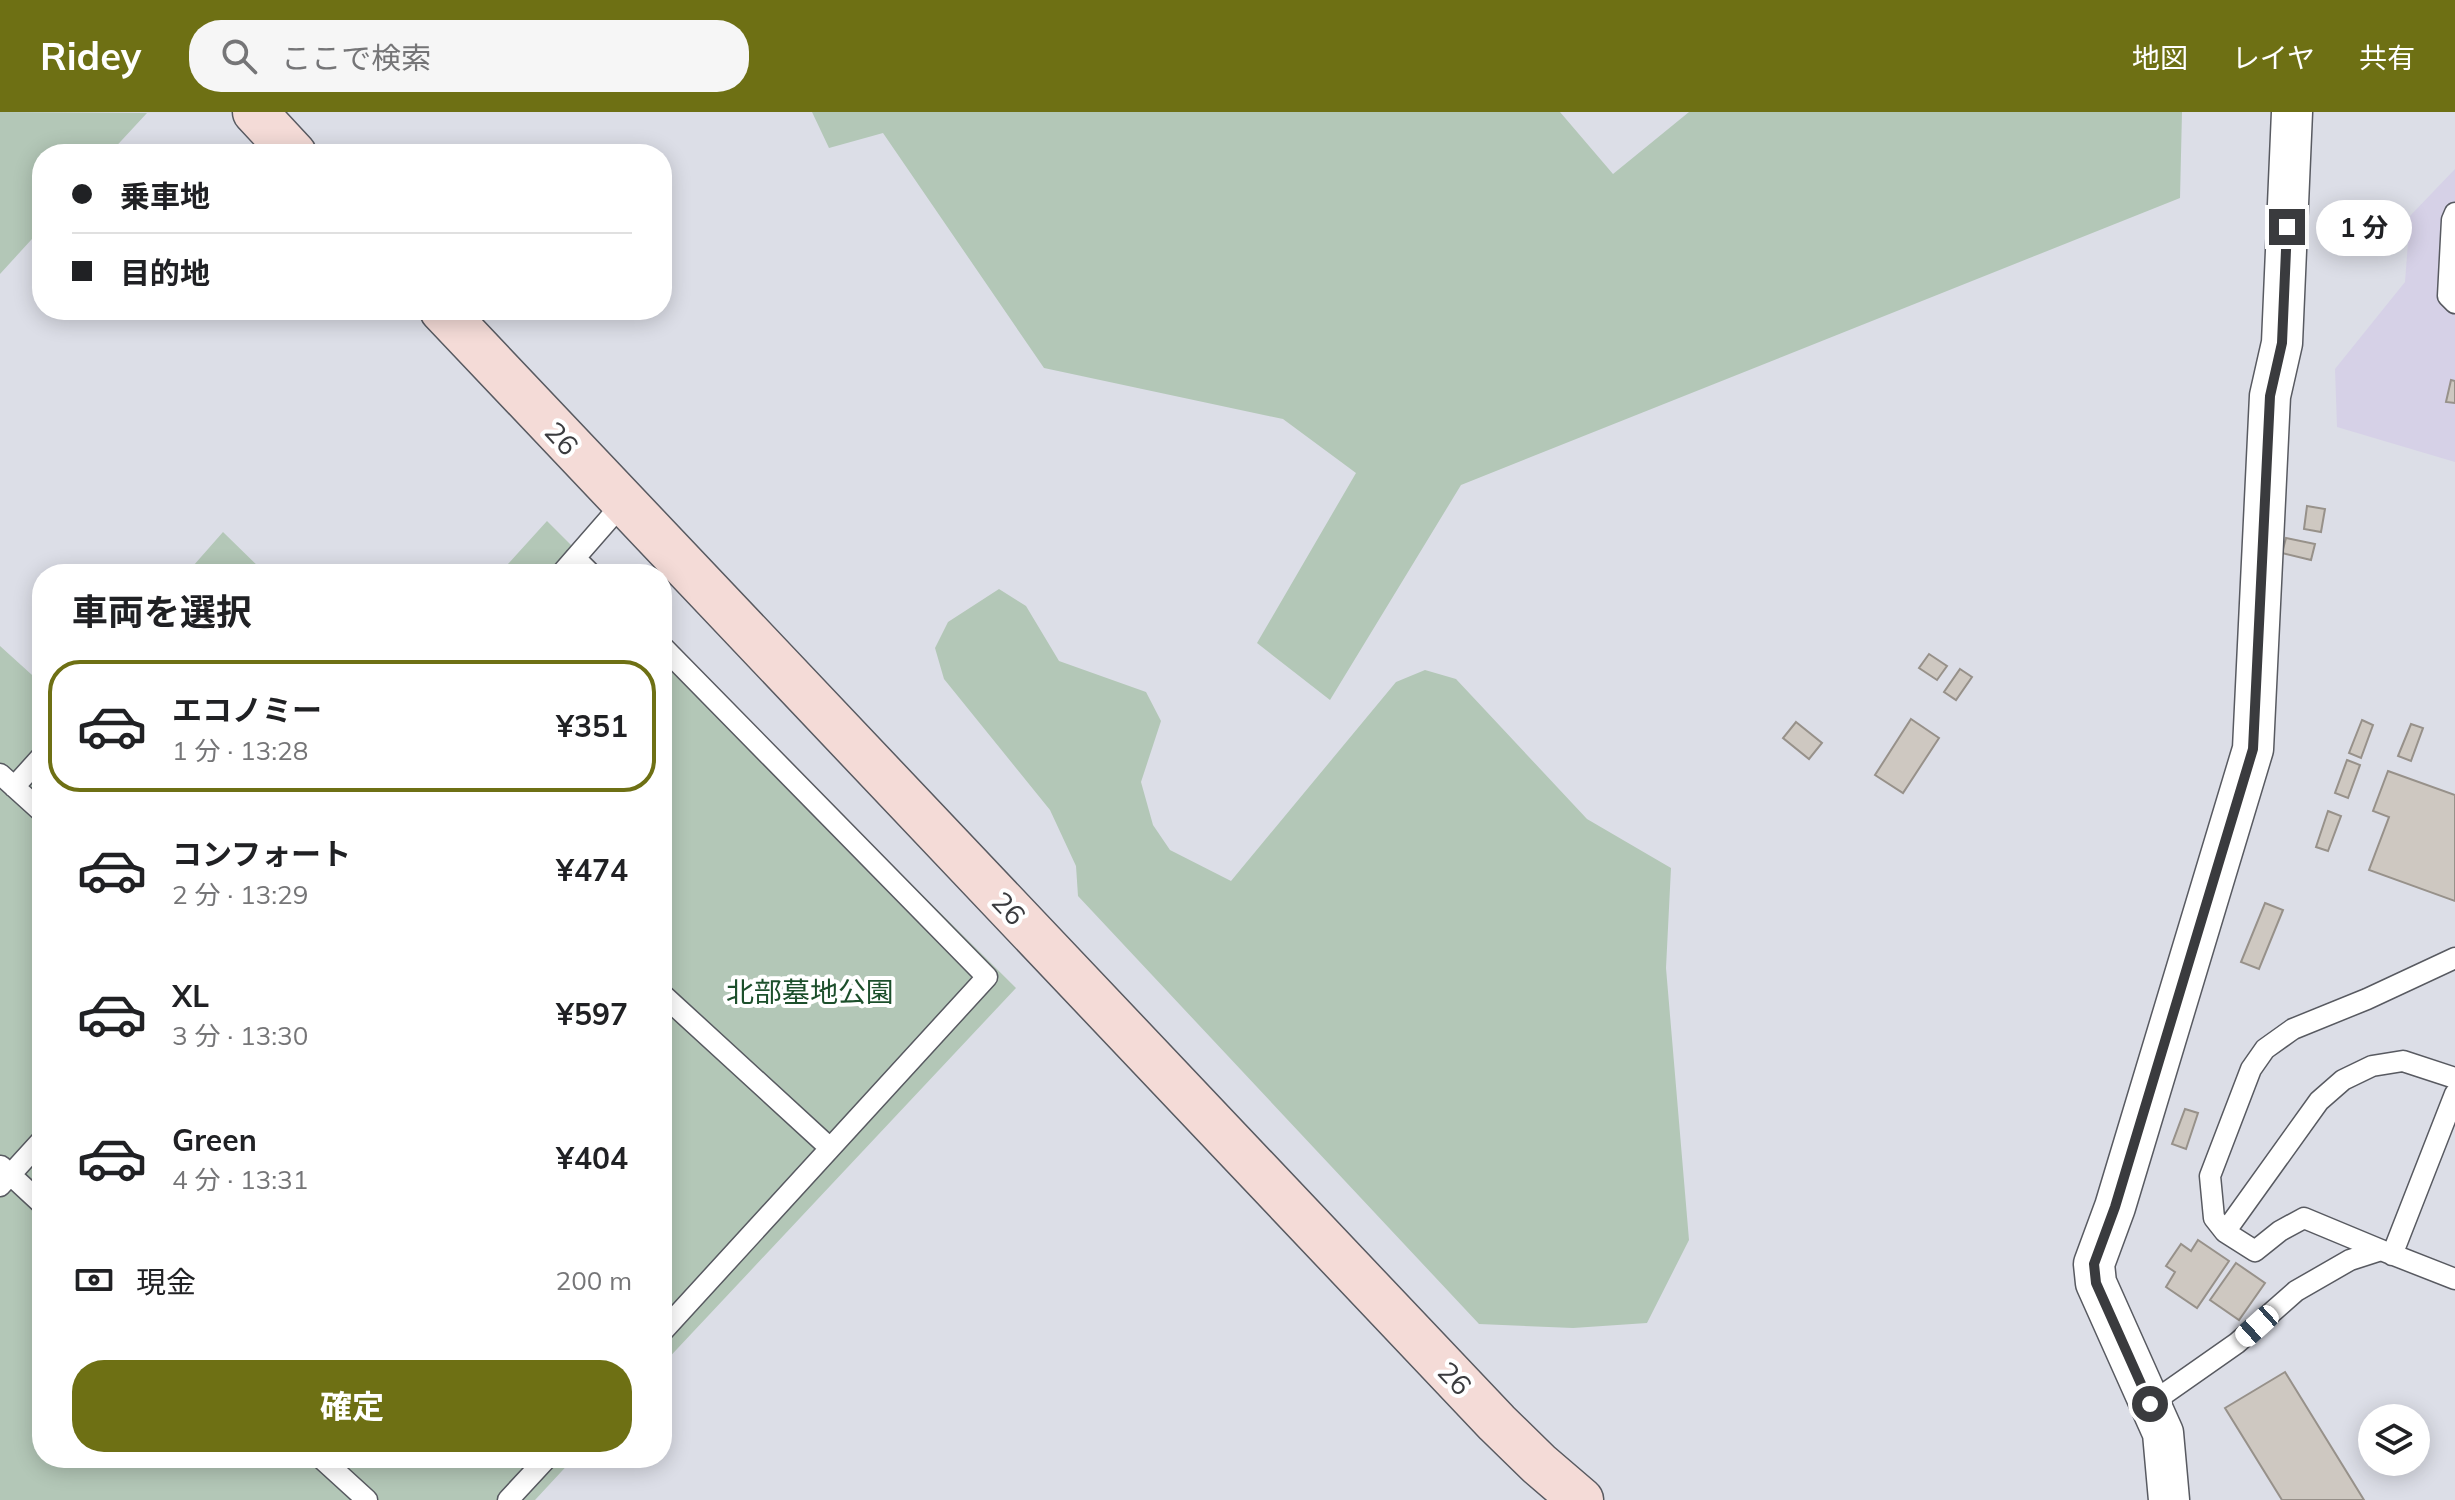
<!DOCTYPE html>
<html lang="ja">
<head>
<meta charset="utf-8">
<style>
	body { margin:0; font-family:Mulish,"Noto Sans JP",sans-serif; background:#f6f6f6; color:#202124; height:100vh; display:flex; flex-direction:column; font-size:30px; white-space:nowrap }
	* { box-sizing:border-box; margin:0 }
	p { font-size:26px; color:#757577 }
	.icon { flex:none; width:44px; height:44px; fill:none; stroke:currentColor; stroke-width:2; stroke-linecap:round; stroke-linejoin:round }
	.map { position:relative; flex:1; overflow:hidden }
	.side { position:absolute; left:32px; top:452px; width:640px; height:904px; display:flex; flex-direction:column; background:#fff; border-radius:32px; box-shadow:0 4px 20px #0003 }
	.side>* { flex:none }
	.guide { position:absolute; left:32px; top:32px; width:640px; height:176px; border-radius:32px; box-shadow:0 4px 20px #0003; display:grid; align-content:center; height:176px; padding:0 40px; background:#fff }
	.fabs { position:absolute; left:2358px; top:1292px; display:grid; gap:16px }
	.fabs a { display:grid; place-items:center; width:72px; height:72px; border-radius:50%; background:#fff; box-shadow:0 4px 20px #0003; font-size:40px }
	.end { position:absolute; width:36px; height:36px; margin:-18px; border:10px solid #3a3b3e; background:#fff; box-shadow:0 0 0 4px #fff }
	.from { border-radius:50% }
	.bubble { position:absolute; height:56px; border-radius:28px; background:#fff; box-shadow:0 4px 20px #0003; font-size:26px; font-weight:700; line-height:56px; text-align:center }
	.car { position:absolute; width:24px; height:48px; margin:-24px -12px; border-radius:10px; box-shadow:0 0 6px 2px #0007; background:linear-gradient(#fff 24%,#345 0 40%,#fff 0 76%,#345 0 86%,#fff 0) }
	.guide b { display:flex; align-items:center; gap:28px; height:76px; font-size:30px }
	.guide b+b { border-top:2px solid #e0e0e0 }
	.guide i { width:20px; height:20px; background:#202124 }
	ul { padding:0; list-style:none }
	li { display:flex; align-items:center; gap:24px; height:132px; margin:0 16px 12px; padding:0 24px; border:4px solid transparent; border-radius:32px }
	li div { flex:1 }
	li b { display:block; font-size:30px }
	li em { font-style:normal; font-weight:700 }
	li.on { border-color:#6e7014 }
	li>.icon { width:72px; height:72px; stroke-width:1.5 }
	h2 { padding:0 40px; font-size:36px; line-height:96px }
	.pay { display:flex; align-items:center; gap:20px; height:88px; padding:0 40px; font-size:30px }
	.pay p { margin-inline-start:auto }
	.primary-button { display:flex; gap:16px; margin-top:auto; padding:16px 40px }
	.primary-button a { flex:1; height:92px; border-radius:32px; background:#6e7014; color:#fff; font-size:32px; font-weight:700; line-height:92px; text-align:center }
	header { display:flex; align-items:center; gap:48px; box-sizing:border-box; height:112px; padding:0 40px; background:#6e7014; color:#fff }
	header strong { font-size:38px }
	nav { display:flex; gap:44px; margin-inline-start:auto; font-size:28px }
	.search { width:560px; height:72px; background:#f6f6f6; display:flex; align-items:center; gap:20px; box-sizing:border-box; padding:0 28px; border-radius:32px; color:#757577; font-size:30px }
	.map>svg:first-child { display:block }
</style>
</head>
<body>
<header>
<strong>Ridey</strong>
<div class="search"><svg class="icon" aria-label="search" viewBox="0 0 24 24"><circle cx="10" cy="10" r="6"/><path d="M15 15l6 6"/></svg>ここで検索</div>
<nav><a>地図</a><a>レイヤ</a><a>共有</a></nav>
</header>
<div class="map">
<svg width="2455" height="1388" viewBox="0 0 2455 1388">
	<rect width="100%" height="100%" fill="#dcdee7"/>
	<path fill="#d6d1e7" d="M2455,57V350L2337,315L2335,257L2405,170L2410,104Z"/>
	<path fill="#b3c7b7" d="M0,0L147,1L109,42H42V116L0,162Z
		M812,0H1560L1613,62L1689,0H2182L2180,86L1461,373L1330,588L1257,531L1356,361L1283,307L1044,256L883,21L829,36Z
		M547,409L600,462H499Z
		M223,420L266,462H186Z
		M999,477L1026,494L1059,549L1146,580L1161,609L1141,670L1153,713L1170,738L1231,769L1396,570L1425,558L1456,567L1587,707L1671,756L1666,856L1689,1128L1647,1211L1573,1216L1479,1212L1078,784L1076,754L1050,698L944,567L935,536L948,510Z
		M662,524L1016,876L662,1253Z
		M0,534L42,572V1346H574L535,1388H0Z"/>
	<path fill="#cec8c1" stroke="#97918a" stroke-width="2" d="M2451,268L2455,269V291L2446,290Z
		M2307,394L2325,397L2321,420L2304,417Z
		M2286,426L2315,432L2311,448L2282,441Z
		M1929,542L1947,554L1937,568L1919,556Z
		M1960,557L1972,565L1956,588L1944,580Z
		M1911,607L1939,626L1903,681L1875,663Z
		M2362,608L2373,613L2361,646L2349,641Z
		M1796,610L1822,631L1809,647L1783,626Z
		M2411,612L2423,616L2411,649L2398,644Z
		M2347,648L2360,653L2348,686L2335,681Z
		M2388,659L2455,683V789L2369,758L2389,705L2373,699Z
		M2328,699L2341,704L2328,739L2316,735Z
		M2265,791L2283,798L2259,857L2241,850Z
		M2185,997L2198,1001L2186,1037L2172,1032Z
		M2198,1128L2229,1149L2197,1196L2166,1175L2175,1160L2166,1154L2181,1132L2191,1139Z
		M2236,1151L2265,1171L2239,1208L2210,1188Z
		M2285,1260L2364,1388H2282L2225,1296Z"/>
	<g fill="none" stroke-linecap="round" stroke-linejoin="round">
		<defs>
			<path id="lane" d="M2455,101L2452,108L2448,184L2455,191
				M575,446L591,462
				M561,462L623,391
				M662,534L987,865L662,1220
				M0,662L42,700
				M14,675L42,644
				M662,882L830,1036
				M1,1054L42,1092
				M0,1074L42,1028
				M2225,1120L2214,1106L2210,1064L2251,957L2265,937L2293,917L2367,887L2455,846
				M2381,1138L2304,1106L2280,1119L2255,1139L2225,1120L2319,989L2343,968L2372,954L2403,949L2455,966
				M2392,1143L2455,982
				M2150,1292L2237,1231L2296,1179L2350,1148L2381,1138L2455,1167
				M321,1346L367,1388
				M508,1388L547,1346"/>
			<path id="street" d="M2169,1388L2163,1321L2096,1171L2094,1152L2115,1095L2253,637L2270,284L2282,231L2292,0"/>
			<path id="secondary" d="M255,0L294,42
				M442,198L1497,1311L1539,1352L1581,1388"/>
		</defs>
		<use href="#lane" stroke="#585a61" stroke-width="23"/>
		<use href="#street" stroke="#585a61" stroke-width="43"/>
		<use href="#secondary" stroke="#585a61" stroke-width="47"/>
		<use href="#lane" stroke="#fff" stroke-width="20"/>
		<use href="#street" stroke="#fff" stroke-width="40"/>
		<use href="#secondary" stroke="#f4dbd7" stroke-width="44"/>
	</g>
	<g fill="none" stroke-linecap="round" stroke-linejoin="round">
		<path stroke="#3a3b3e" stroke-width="10" d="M2150,1292L2096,1171L2094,1152L2115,1095L2253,637L2270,284L2282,231L2287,115"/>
	</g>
	<g text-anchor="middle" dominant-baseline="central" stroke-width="8" stroke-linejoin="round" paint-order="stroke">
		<g font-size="28" fill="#3a3b3e" stroke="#fff">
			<text transform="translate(562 326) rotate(47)">26</text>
			<text transform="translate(1009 796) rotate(46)">26</text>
			<text transform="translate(1455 1266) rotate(46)">26</text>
		</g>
		<g font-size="28" fill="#1c4f2b" stroke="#fff">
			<text x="810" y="879">北部墓地公園</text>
		</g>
	</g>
</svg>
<div class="fabs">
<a><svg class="icon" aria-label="layers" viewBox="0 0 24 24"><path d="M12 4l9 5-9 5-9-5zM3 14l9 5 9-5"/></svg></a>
</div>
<i class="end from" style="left:2150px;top:1292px"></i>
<i class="end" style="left:2287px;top:115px"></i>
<div class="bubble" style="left:2316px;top:88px;width:96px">1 分</div>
<i class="car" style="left:2257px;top:1214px;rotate:228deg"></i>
<div class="guide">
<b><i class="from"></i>乗車地</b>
<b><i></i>目的地</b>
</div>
<section class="side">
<h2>車両を選択</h2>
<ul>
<li class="on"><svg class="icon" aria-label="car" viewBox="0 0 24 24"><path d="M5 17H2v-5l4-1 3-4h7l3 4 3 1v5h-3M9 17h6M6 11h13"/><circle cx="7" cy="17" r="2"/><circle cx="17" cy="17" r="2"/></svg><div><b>エコノミー</b><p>1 分 · 13:28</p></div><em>¥351</em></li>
<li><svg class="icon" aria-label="car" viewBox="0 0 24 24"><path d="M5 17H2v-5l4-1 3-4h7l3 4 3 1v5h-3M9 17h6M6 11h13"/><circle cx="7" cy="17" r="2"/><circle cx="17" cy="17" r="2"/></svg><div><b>コンフォート</b><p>2 分 · 13:29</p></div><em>¥474</em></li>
<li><svg class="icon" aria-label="car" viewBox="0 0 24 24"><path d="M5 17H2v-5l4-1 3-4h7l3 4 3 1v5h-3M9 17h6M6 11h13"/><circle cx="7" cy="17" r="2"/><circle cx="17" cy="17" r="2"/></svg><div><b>XL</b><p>3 分 · 13:30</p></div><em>¥597</em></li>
<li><svg class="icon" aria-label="car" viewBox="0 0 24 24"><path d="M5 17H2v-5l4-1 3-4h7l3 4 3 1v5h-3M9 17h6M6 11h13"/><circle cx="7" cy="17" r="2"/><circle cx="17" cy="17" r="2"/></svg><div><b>Green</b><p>4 分 · 13:31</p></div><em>¥404</em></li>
</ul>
<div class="pay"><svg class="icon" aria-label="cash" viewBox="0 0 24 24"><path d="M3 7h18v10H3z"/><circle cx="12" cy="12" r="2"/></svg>現金<p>200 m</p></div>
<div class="primary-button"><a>確定</a></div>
</section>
</div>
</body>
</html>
